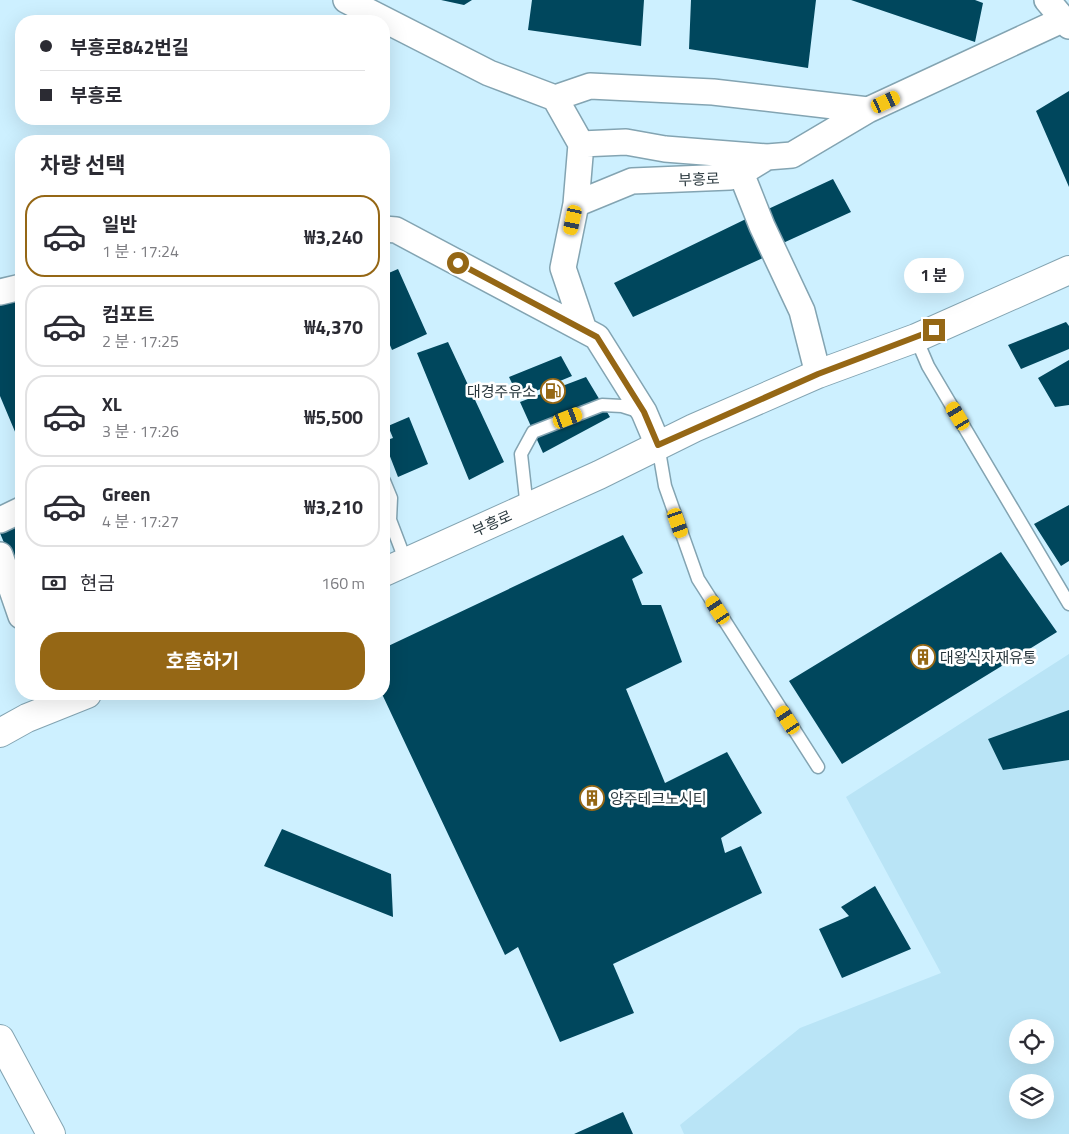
<!DOCTYPE html>
<html lang="ko">
<head>
<meta charset="utf-8">
<style>
	body { margin:0; font-family:"Titillium Web","Noto Sans KR",sans-serif; background:#f2f2f3; color:#2b2b33; height:100vh; display:flex; flex-direction:column; font-size:19px; white-space:nowrap }
	* { box-sizing:border-box; margin:0 }
	p { font-size:16px; color:#7c7c81 }
	.icon { flex:none; width:28px; height:28px; fill:none; stroke:currentColor; stroke-width:2; stroke-linecap:round; stroke-linejoin:round }
	.map { position:relative; flex:1; overflow:hidden }
	.panel { position:absolute; left:15px; top:135px; width:375px; height:565px; display:flex; flex-direction:column; background:#fff; border-radius:20px; box-shadow:0 5px 20px #0002 }
	.panel>* { flex:none }
	.hud { position:absolute; left:15px; top:15px; width:375px; height:110px; border-radius:20px; box-shadow:0 5px 20px #0002; display:grid; align-content:center; height:110px; padding:0 25px; background:#fff }
	.tools { position:absolute; left:1009px; top:1019px; display:grid; gap:10px }
	.tools a { display:grid; place-items:center; width:45px; height:45px; border-radius:50%; background:#fff; box-shadow:0 5px 20px #0002; font-size:25px }
	.end { position:absolute; width:22px; height:22px; margin:-11px; border:6px solid #956715; background:#fff; box-shadow:0 0 0 2px #fff }
	.from { border-radius:50% }
	.bubble { position:absolute; height:35px; border-radius:18px; background:#fff; box-shadow:0 5px 20px #0002; font-size:16px; font-weight:700; line-height:35px; text-align:center }
	.car { position:absolute; width:15px; height:30px; margin:-15px -8px; border-radius:6px; box-shadow:0 0 4px 1px #0007; background:linear-gradient(#f5c518 24%,#345 0 40%,#f5c518 0 76%,#345 0 86%,#f5c518 0) }
	.hud b { display:flex; align-items:center; gap:18px; height:48px; font-size:19px }
	.hud b+b { border-top:1px solid #e1e1e2 }
	.hud i { width:12px; height:12px; background:#2b2b33 }
	ul { padding:0; list-style:none }
	li { display:flex; align-items:center; gap:15px; height:82px; margin:0 10px 8px; padding:0 15px; border:2px solid #e1e1e2; border-radius:20px }
	li div { flex:1 }
	li b { display:block; font-size:19px }
	li em { font-style:normal; font-weight:700 }
	li.selected { border-color:#956715 }
	li>.icon { width:45px; height:45px; stroke-width:1.5 }
	h2 { padding:0 25px; font-size:22px; line-height:60px }
	.pay { display:flex; align-items:center; gap:12px; height:55px; padding:0 25px; font-size:19px }
	.pay p { margin-inline-start:auto }
	.primary-button { display:flex; gap:10px; margin-top:auto; padding:10px 25px }
	.primary-button a { flex:1; height:58px; border-radius:20px; background:#956715; color:#fff; font-size:20px; font-weight:700; line-height:58px; text-align:center }
	.map>svg:first-child { display:block }
</style>
</head>
<body>
<div class="map">
<svg width="1069" height="1134" viewBox="0 0 1069 1134">
	<rect width="100%" height="100%" fill="#cdf0ff"/>
	<path fill="#b9e4f6" fill-rule="evenodd" d="M1069,654V1134H684L680,1125L800,1028L941,973L846,797ZM1018,1028H1045V1055H1018ZM1018,1082H1045V1110H1018Z"/>
	<path fill="#00475d" d="M441,0H472L464,5Z
		M532,0H644L641,46L528,30Z
		M691,0H816L808,68L689,49Z
		M851,0H975L983,3L975,42Z
		M1069,91V187L1036,111Z
		M833,179L851,212L783,243L766,210Z
		M748,218L765,257L633,317L614,283Z
		M398,269L427,334L392,350L384,331V275Z
		M18,298L21,306V446L0,396V306Z
		M1066,322L1069,326V349L1021,369L1008,345Z
		M448,342L504,462L469,480L417,353Z
		M561,356L572,376L519,398L509,377Z
		M1069,360V405L1055,407L1038,378Z
		M586,377L610,417L543,453L520,402Z
		M409,417L428,464L398,477L384,441L393,438L388,426Z
		M1069,505V561L1061,566L1034,524Z
		M21,520V584L0,533V529Z
		M623,535L643,573L632,579L642,605H661L682,662L626,689L665,783L727,752L762,813L721,838L725,853L741,846L762,893L613,964L634,1013L560,1042L518,947L505,955L382,694H384V648Z
		M1001,552L1057,632L842,764L789,681Z
		M1069,710V760L1003,770L988,739Z
		M282,829L391,874L393,917L264,866Z
		M875,886L911,949L842,978L819,929L849,916L841,907Z
		M623,1112L633,1134H574Z"/>
	<g fill="none" stroke-linecap="round" stroke-linejoin="round">
		<defs>
			<path id="service" d="M916,338L928,366L1069,604
				M658,445L665,486L698,579L818,767
				M384,481L391,498L390,520L406,562
				M527,508L521,454L533,432L602,405L622,406L641,412"/>
			<path id="minor" d="M346,0L489,73L555,98L581,144L576,204
				M1047,0L1069,26
				M555,98L590,86L713,92L868,110L792,155L767,157L741,173
				M868,110L1062,20
				M581,144L626,142L665,149L767,157
				M384,229L396,230L597,337L644,412L658,445
				M0,292L21,287
				M584,330L563,268L576,204L632,181L730,177L741,173L762,226L802,311L818,374
				M0,520L21,510
				M0,555L21,616"/>
			<path id="secondary" d="M384,572L599,475L694,428L818,374L916,338L1069,270
				M0,733L27,718L87,694
				M0,1039L51,1134"/>
		</defs>
		<use href="#service" stroke="#83a4b2" stroke-width="15"/>
		<use href="#minor" stroke="#83a4b2" stroke-width="28"/>
		<use href="#secondary" stroke="#83a4b2" stroke-width="30"/>
		<use href="#service" stroke="#fff" stroke-width="12"/>
		<use href="#minor" stroke="#fff" stroke-width="25"/>
		<use href="#secondary" stroke="#fff" stroke-width="28"/>
	</g>
	<g fill="none" stroke-linecap="round" stroke-linejoin="round">
		<path stroke="#956715" stroke-width="6" d="M458,263L597,337L644,412L658,445L818,374L934,330"/>
	</g>
	<defs>
		<symbol id="fuel-ring" viewBox="-11 -11 22 22"><circle r="9.5" fill="#fff" stroke="#956715" stroke-width="1.5"/><path d="M-5.5-6h7V0h2V4h1.3V-2.5L3-4.5l.8-.8L6-3V5H2.5V1h-1V6h-7ZM-4.2-4.7v3.2H.2V-4.7Z" fill="#956715"/></symbol>
		<symbol id="building-ring" viewBox="-11 -11 22 22"><circle r="9.5" fill="#fff" stroke="#956715" stroke-width="1.5"/><path d="M-4-6H4V6H1V3H-1V6H-4ZM-2.5-4.3h1.7v1.8h-1.7ZM.8-4.3h1.7v1.8H.8ZM-2.5-1h1.7V.8h-1.7ZM.8-1h1.7V.8H.8Z" fill="#956715"/></symbol>
	</defs>
	<g fill-rule="evenodd">
		<use href="#fuel-ring" x="539" y="377" width="28" height="28"/>
		<use href="#building-ring" x="909" y="643" width="28" height="28"/>
		<use href="#building-ring" x="578" y="784" width="28" height="28"/>
	</g>
	<g text-anchor="middle" dominant-baseline="central" stroke-width="5" stroke-linejoin="round" paint-order="stroke">
		<g font-size="15" fill="#2a383e" stroke="#fff">
			<text transform="translate(699 179) rotate(-2)">부흥로</text>
			<text transform="translate(492 523) rotate(-24)">부흥로</text>
		</g>
		<g font-size="15" fill="#2a383e" stroke="#fff" text-anchor="start">
			<text x="536" y="391" text-anchor="end">대경주유소</text>
			<text x="940" y="657">대왕식자재유통</text>
			<text x="610" y="798">양주테크노시티</text>
		</g>
	</g>
</svg>
<div class="tools">
<a><svg class="icon" aria-label="locate" viewBox="0 0 24 24"><circle cx="12" cy="12" r="6"/><path d="M12 2v4M12 18v4M2 12h4M18 12h4"/></svg></a>
<a><svg class="icon" aria-label="layers" viewBox="0 0 24 24"><path d="M12 4l9 5-9 5-9-5zM3 14l9 5 9-5"/></svg></a>
</div>
<i class="end from" style="left:458px;top:263px"></i>
<i class="end" style="left:934px;top:330px"></i>
<div class="bubble" style="left:904px;top:258px;width:60px">1 분</div>
<i class="car" style="left:886px;top:102px;rotate:65deg"></i>
<i class="car" style="left:573px;top:220px;rotate:192deg"></i>
<i class="car" style="left:958px;top:416px;rotate:329deg"></i>
<i class="car" style="left:568px;top:418px;rotate:69deg"></i>
<i class="car" style="left:678px;top:523px;rotate:161deg"></i>
<i class="car" style="left:718px;top:610px;rotate:327deg"></i>
<i class="car" style="left:788px;top:720px;rotate:327deg"></i>
<div class="hud">
<b><i class="from"></i>부흥로842번길</b>
<b><i></i>부흥로</b>
</div>
<section class="panel">
<h2>차량 선택</h2>
<ul>
<li class="selected"><svg class="icon" aria-label="car" viewBox="0 0 24 24"><path d="M5 17H2v-5l4-1 3-4h7l3 4 3 1v5h-3M9 17h6M6 11h13"/><circle cx="7" cy="17" r="2"/><circle cx="17" cy="17" r="2"/></svg><div><b>일반</b><p>1 분 · 17:24</p></div><em>₩3,240</em></li>
<li><svg class="icon" aria-label="car" viewBox="0 0 24 24"><path d="M5 17H2v-5l4-1 3-4h7l3 4 3 1v5h-3M9 17h6M6 11h13"/><circle cx="7" cy="17" r="2"/><circle cx="17" cy="17" r="2"/></svg><div><b>컴포트</b><p>2 분 · 17:25</p></div><em>₩4,370</em></li>
<li><svg class="icon" aria-label="car" viewBox="0 0 24 24"><path d="M5 17H2v-5l4-1 3-4h7l3 4 3 1v5h-3M9 17h6M6 11h13"/><circle cx="7" cy="17" r="2"/><circle cx="17" cy="17" r="2"/></svg><div><b>XL</b><p>3 분 · 17:26</p></div><em>₩5,500</em></li>
<li><svg class="icon" aria-label="car" viewBox="0 0 24 24"><path d="M5 17H2v-5l4-1 3-4h7l3 4 3 1v5h-3M9 17h6M6 11h13"/><circle cx="7" cy="17" r="2"/><circle cx="17" cy="17" r="2"/></svg><div><b>Green</b><p>4 분 · 17:27</p></div><em>₩3,210</em></li>
</ul>
<div class="pay"><svg class="icon" aria-label="cash" viewBox="0 0 24 24"><path d="M3 7h18v10H3z"/><circle cx="12" cy="12" r="2"/></svg>현금<p>160 m</p></div>
<div class="primary-button"><a>호출하기</a></div>
</section>
</div>
</body>
</html>
